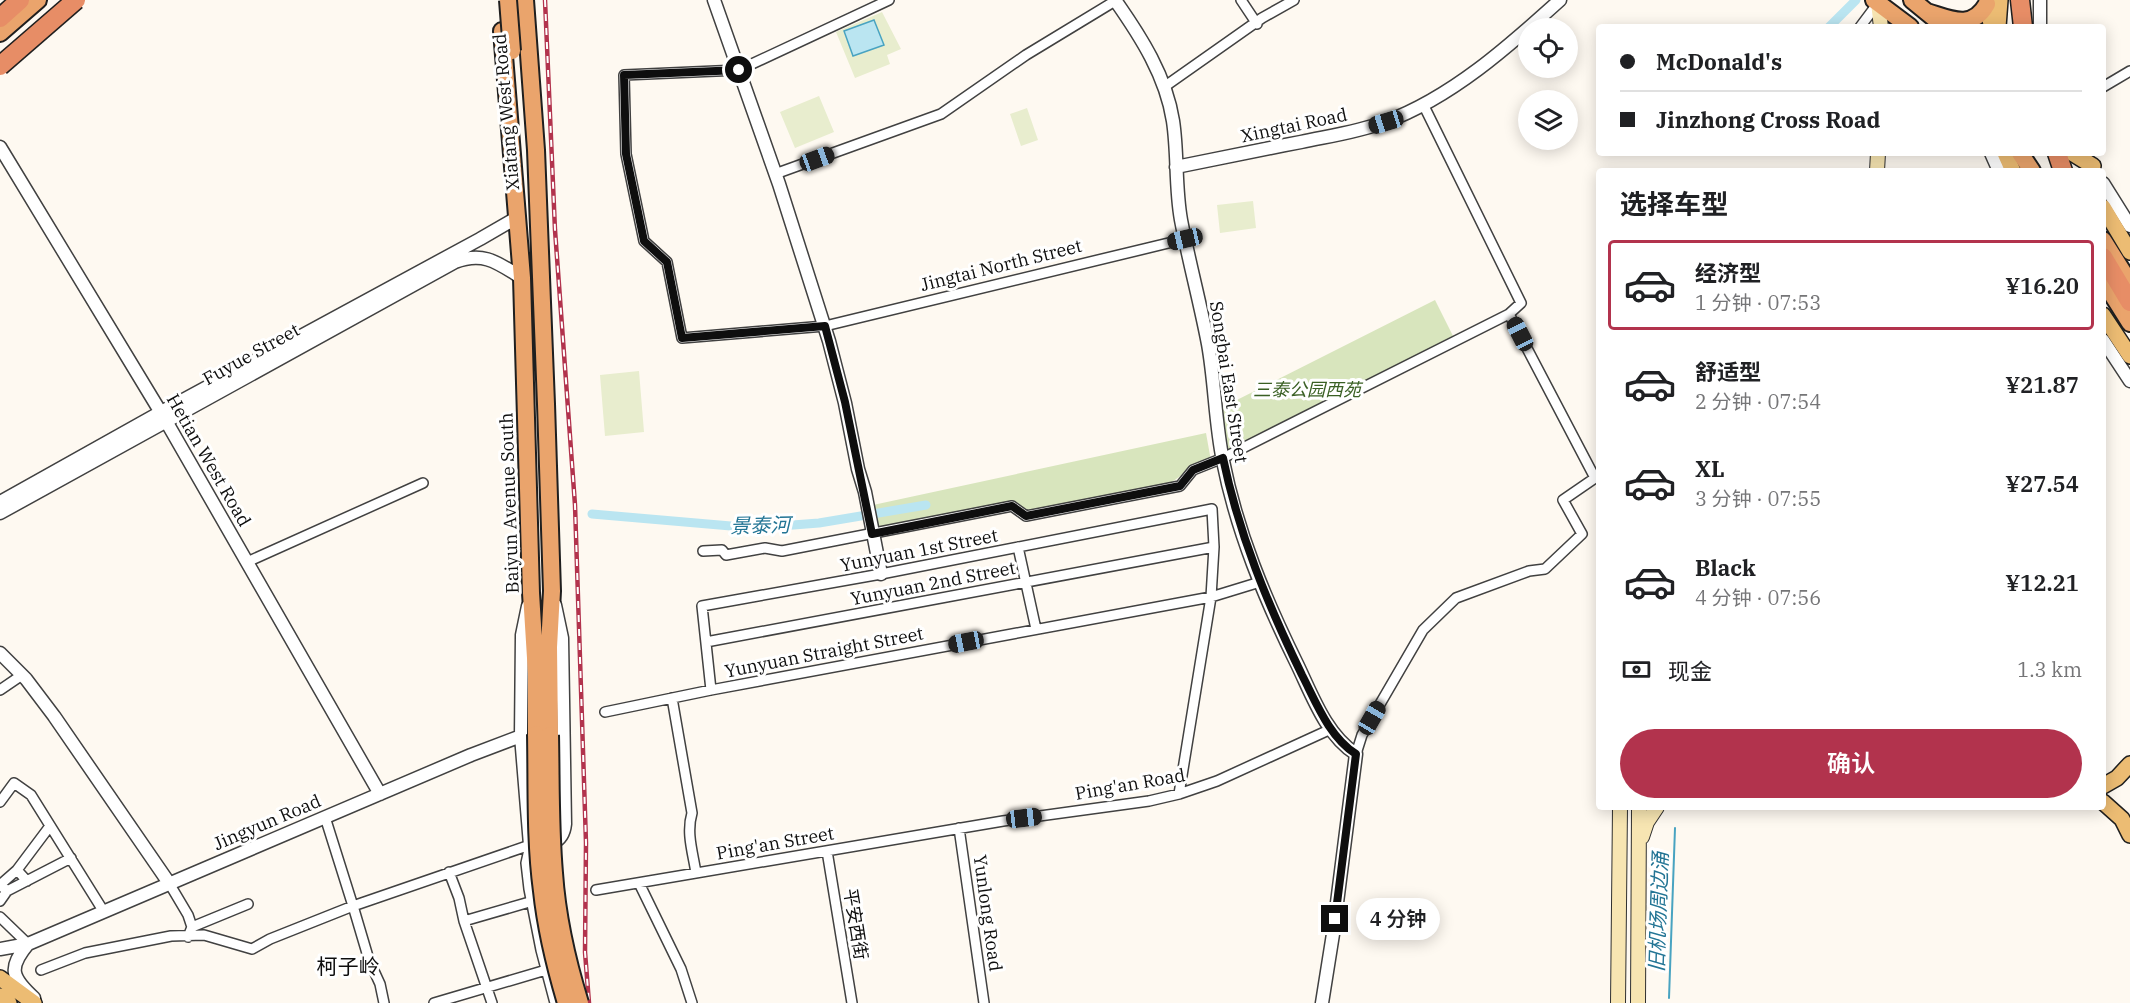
<!DOCTYPE html>
<html lang="zh">
<head>
<meta charset="utf-8">
<style>
	body { margin:0; font-family:"IBM Plex Serif","Noto Sans SC",serif; background:#f6f6f6; color:#202124; height:100vh; display:flex; flex-direction:column; font-size:22px; white-space:nowrap }
	* { box-sizing:border-box; margin:0 }
	p { font-size:20px; color:#757577 }
	.icon { flex:none; width:33px; height:33px; fill:none; stroke:currentColor; stroke-width:2; stroke-linecap:round; stroke-linejoin:round }
	.map { position:relative; flex:1; overflow:hidden }
	.panel { position:absolute; left:1596px; top:168px; width:510px; height:642px; display:flex; flex-direction:column; background:#fff; border-radius:6px; box-shadow:0 3px 15px #0003 }
	.panel>* { flex:none }
	.top-card { position:absolute; left:1596px; top:24px; width:510px; height:132px; border-radius:6px; box-shadow:0 3px 15px #0003; display:grid; align-content:center; height:132px; padding:0 24px; background:#fff }
	.fabs { position:absolute; left:1518px; top:18px; display:grid; gap:12px }
	.fabs a { display:grid; place-items:center; width:60px; height:60px; border-radius:50%; background:#fff; box-shadow:0 3px 15px #0003; font-size:30px }
	.end { position:absolute; width:27px; height:27px; margin:-14px; border:8px solid #0e0e0e; background:#fff; box-shadow:0 0 0 3px #fff }
	.from { border-radius:50% }
	.bubble { position:absolute; height:42px; border-radius:21px; background:#fff; box-shadow:0 3px 15px #0003; font-size:20px; font-weight:600; line-height:42px; text-align:center }
	.car { position:absolute; width:18px; height:36px; margin:-18px -9px; border-radius:8px; box-shadow:0 0 4px 2px #0007; background:linear-gradient(#222 24%,#8ab4d8 0 40%,#222 0 76%,#8ab4d8 0 86%,#222 0) }
	.top-card b { display:flex; align-items:center; gap:21px; height:57px; font-size:22px }
	.top-card b+b { border-top:2px solid #e0e0e0 }
	.top-card i { width:15px; height:15px; background:#202124 }
	ul { padding:0; list-style:none }
	li { display:flex; align-items:center; gap:18px; height:90px; margin:0 12px 9px; padding:0 12px; border:3px solid transparent; border-radius:6px }
	li div { flex:1 }
	li b { display:block; font-size:22px }
	li em { font-style:normal; font-weight:600 }
	li.current { border-color:#b2334d }
	li>.icon { width:54px; height:54px; stroke-width:1.5 }
	h2 { padding:0 24px; font-size:27px; line-height:72px }
	.pay { display:flex; align-items:center; gap:15px; height:66px; padding:0 24px; font-size:22px }
	.pay p { margin-inline-start:auto }
	.button { display:flex; gap:12px; margin-top:auto; padding:12px 24px }
	.button a { flex:1; height:69px; border-radius:36px; background:#b2334d; color:#fff; font-size:24px; font-weight:600; line-height:69px; text-align:center }
	.map>svg:first-child { display:block }
</style>
</head>
<body>
<div class="map">
<svg width="2130" height="1003" viewBox="0 0 2130 1003">
	<rect width="100%" height="100%" fill="#fef9f1"/>
	<path fill="#d8e5bd" d="M1435,300L1454,338L1229,452L1221,408Z
		M1206,433L1211,461L1192,468L1169,484L1029,510L1012,504L878,529L873,505Z"/>
	<path fill="#e8edce" d="M882,12L901,49L887,55L890,64L855,78L836,32Z
		M819,96L834,132L795,148L780,112Z
		M1027,108L1038,140L1021,146L1010,114Z
		M1253,201L1256,228L1220,233L1217,205Z
		M639,371L644,432L605,436L600,375Z"/>
	<path fill="#bae5f1" stroke="#48a3c1" stroke-width="1.5" d="M874,20L884,45L853,56L844,31Z"/>
	<g fill="none" stroke-linecap="round" stroke-linejoin="round">
		<path stroke="#48a3c1" stroke-width="2" d="M1669,998L1675,828"/>
		<path stroke="#bae5f1" stroke-width="9" d="M1829,27L1856,0
			M592,514L754,528L819,523L926,505"/>
		<defs>
			<path id="minor" d="M889,0L739,70L624,75L626,154L644,241L667,262L682,338L825,326L1185,239
				M1241,0L1257,24
				M1860,27L1878,3
				M1164,87L1262,18L1294,0
				M2103,87L2130,71
				M775,174L941,114L1026,55L1115,1
				M1018,547L1036,629
				M703,551L722,550L726,555L765,548L782,551L1012,506L1026,516L1180,486L1193,470L1223,458L1509,314L1521,303L1423,104
				M247,562L423,483
				M706,642L1214,547
				M0,690L22,675
				M711,690L702,606L881,574L1212,509L1214,547L1211,597L1179,794
				M672,698L692,813C686,833 693,853 696,873
				M605,712L711,690L1211,597L1260,582
				M1356,754L1362,735L1423,630L1456,598L1529,571L1545,569L1582,534L1563,500L1595,478L1509,314
				M0,802L14,783L31,795L104,912
				M325,817L353,906L530,845
				M959,828L984,1003
				M530,845L526,863L529,889L541,950L555,1003
				M827,851L852,1003
				M17,870L50,826
				M449,872L459,898L464,921L492,1003
				M169,883L188,915L192,927L188,937
				M639,883L681,969L692,1003
				M596,890L1003,821L1149,801L1179,794L1217,781L1331,729
				M7,891L71,858
				M0,901L7,891L0,885L17,870L27,881
				M0,917L28,944
				M464,921L526,903
				M192,927L248,904
				M41,970L85,953L171,936L204,935L252,949L270,939L353,906L369,960L380,984L384,1003
				M434,1003L546,970"/>
			<path id="tertiary" d="M714,0L779,184L829,341L845,403L858,469L865,492L881,574
				M1115,0C1141,37 1166,76 1173,121C1178,154 1175,187 1181,220C1189,262 1200,302 1208,344C1215,383 1215,422 1223,461C1237,532 1265,599 1297,664C1312,695 1326,735 1356,754L1333,934L1322,1003
				M2040,0V27
				M0,147L166,421L380,794
				M1991,153L1999,171
				M1176,167C1217,159 1259,150 1301,142C1329,136 1358,132 1385,122C1451,98 1509,46 1560,0
				M2103,183L2130,226
				M2103,340L2130,381
				M0,502L161,412L480,239L518,217
				M0,513L455,262C484,251 498,263 522,278
				M528,606L522,635L521,736L530,845C547,847 563,844 565,824L562,638L555,605
				M0,653L26,679L54,716L169,883
				M28,944C8,968 11,977 34,998
				M0,949L28,944L471,755L521,736"/>
			<path id="secondary" d="M1878,3L1881,27
				M1877,171L1878,153
				M1642,837L1647,822L1657,807
				M1618,1003L1620,807
				M1638,1003L1639,807"/>
			<path id="primary" d="M1987,0L1988,13L1992,27
				M1998,27L2000,0
				M2005,153L2013,171
				M2072,153L2093,166
				M2103,207L2130,252
				M2103,315L2130,356
				M2103,786L2117,778L2130,764
				M2103,802L2122,819L2130,835
				M0,978L34,1003
				M0,996L9,1003"/>
			<path id="trunk" d="M525,0L536,150L546,404L552,591L549,647L550,735
				M1874,0L1910,27
				M1912,0L1934,18
				M1927,12C1950,19 1972,31 1987,4
				M502,31L522,278L531,593L536,674V734
				M0,33L38,0
				M2020,153L2032,171
				M2103,240L2130,283
				M2103,280L2130,323"/>
			<path id="motorway" d="M2020,0L2023,27
				M0,18L20,0
				M2057,153L2063,171
				M2103,257L2130,302"/>
		</defs>
		<use href="#minor" stroke="#414141" stroke-width="12"/>
		<use href="#tertiary" stroke="#414141" stroke-width="15"/>
		<use href="#secondary" stroke="#303030" stroke-width="16"/>
		<use href="#primary" stroke="#1f1f1f" stroke-width="18"/>
		<use href="#trunk" stroke="#1f1f1f" stroke-width="20"/>
		<use href="#motorway" stroke="#1f1f1f" stroke-width="21"/>
		<use href="#minor" stroke="#fff" stroke-width="9"/>
		<use href="#tertiary" stroke="#fff" stroke-width="12"/>
		<use href="#secondary" stroke="#f7e5b2" stroke-width="14"/>
		<use href="#primary" stroke="#ecbc73" stroke-width="15"/>
		<use href="#trunk" stroke="#eaa46c" stroke-width="16"/>
		<use href="#motorway" stroke="#e78d66" stroke-width="18"/>
		<defs>
			<path id="rail" d="M545,0L555,230L575,505L586,843L585,952L589,1003"/>
		</defs>
		<use href="#rail" stroke="#b2334d" stroke-width="4.5"/>
		<use href="#rail" stroke="#fff" stroke-width="2" stroke-dasharray="7" stroke-linecap="butt"/>
		<defs>
			<path id="trunk-bridge" d="M508,0L512,51
				M536,734C537,786 535,839 542,891C546,929 555,966 566,1003
				M550,735C551,781 550,827 554,873C557,917 567,961 580,1003"/>
			<path id="motorway-bridge" d="M0,66L76,0"/>
		</defs>
		<use href="#trunk-bridge" stroke="#1f1f1f" stroke-width="20" stroke-linecap="butt"/>
		<use href="#motorway-bridge" stroke="#1f1f1f" stroke-width="21" stroke-linecap="butt"/>
		<use href="#trunk-bridge" stroke="#eaa46c" stroke-width="16"/>
		<use href="#motorway-bridge" stroke="#e78d66" stroke-width="18"/>
	</g>
	<g fill="none" stroke-linecap="round" stroke-linejoin="round">
		<path stroke="#0e0e0e" stroke-width="8" d="M739,70L624,75L626,154L644,241L667,262L682,338L825,326L845,402L872,534L1012,506L1026,516L1180,486L1193,470L1223,458C1239,535 1268,605 1302,675C1316,702 1329,737 1356,754L1335,919"/>
	</g>
	<g text-anchor="middle" dominant-baseline="central" stroke-width="6" stroke-linejoin="round" paint-order="stroke">
		<g font-size="18" fill="#0e0e0e" stroke="#fff">
			<text transform="translate(506 112) rotate(-95)">Xiatang West Road</text>
			<text transform="translate(1294 125) rotate(-12)">Xingtai Road</text>
			<text transform="translate(1001 265) rotate(-14)">Jingtai North Street</text>
			<text transform="translate(251 354) rotate(-29)">Fuyue Street</text>
			<text transform="translate(1229 382) rotate(81)">Songbai East Street</text>
			<text transform="translate(209 460) rotate(60)">Hetian West Road</text>
			<text transform="translate(509 503) rotate(-92)">Baiyun Avenue South</text>
			<text transform="translate(919 550) rotate(-11)">Yunyuan 1st Street</text>
			<text transform="translate(933 583) rotate(-11)">Yunyuan 2nd Street</text>
			<text transform="translate(824 652) rotate(-11)">Yunyuan Straight Street</text>
			<text transform="translate(1130 784) rotate(-10)">Ping'an Road</text>
			<text transform="translate(267 822) rotate(-23)">Jingyun Road</text>
			<text transform="translate(775 843) rotate(-10)">Ping'an Street</text>
			<text transform="translate(988 913) rotate(82)">Yunlong Road</text>
			<text transform="translate(856 924) rotate(81)">平安西街</text>
		</g>
		<g font-size="18" font-style="italic" fill="#3a6024" stroke="#fff">
			<text x="1307" y="389">三泰公园西苑</text>
		</g>
		<g font-size="20" font-style="italic" fill="#237595" stroke="#fff">
			<text transform="translate(760 525) rotate(-1)">景泰河</text>
			<text transform="translate(1658 912) rotate(-88)">旧机场周边涌</text>
		</g>
		<g font-size="21" fill="#0e0e0e" stroke="#fff">
			<text x="348" y="966">柯子岭</text>
		</g>
	</g>
</svg>
<div class="fabs">
<a><svg class="icon" aria-label="locate" viewBox="0 0 24 24"><circle cx="12" cy="12" r="6"/><path d="M12 2v4M12 18v4M2 12h4M18 12h4"/></svg></a>
<a><svg class="icon" aria-label="layers" viewBox="0 0 24 24"><path d="M12 4l9 5-9 5-9-5zM3 14l9 5 9-5"/></svg></a>
</div>
<i class="end from" style="left:739px;top:70px"></i>
<i class="end" style="left:1335px;top:919px"></i>
<div class="bubble" style="left:1356px;top:898px;width:84px">4 分钟</div>
<i class="car" style="left:1386px;top:122px;rotate:253deg"></i>
<i class="car" style="left:817px;top:159px;rotate:70deg"></i>
<i class="car" style="left:1185px;top:239px;rotate:257deg"></i>
<i class="car" style="left:1520px;top:334px;rotate:333deg"></i>
<i class="car" style="left:966px;top:642px;rotate:259deg"></i>
<i class="car" style="left:1372px;top:718px;rotate:30deg"></i>
<i class="car" style="left:1024px;top:818px;rotate:83deg"></i>
<div class="top-card">
<b><i class="from"></i>McDonald's</b>
<b><i></i>Jinzhong Cross Road</b>
</div>
<section class="panel">
<h2>选择车型</h2>
<ul>
<li class="current"><svg class="icon" aria-label="car" viewBox="0 0 24 24"><path d="M5 17H2v-5l4-1 3-4h7l3 4 3 1v5h-3M9 17h6M6 11h13"/><circle cx="7" cy="17" r="2"/><circle cx="17" cy="17" r="2"/></svg><div><b>经济型</b><p>1 分钟 · 07:53</p></div><em>¥16.20</em></li>
<li><svg class="icon" aria-label="car" viewBox="0 0 24 24"><path d="M5 17H2v-5l4-1 3-4h7l3 4 3 1v5h-3M9 17h6M6 11h13"/><circle cx="7" cy="17" r="2"/><circle cx="17" cy="17" r="2"/></svg><div><b>舒适型</b><p>2 分钟 · 07:54</p></div><em>¥21.87</em></li>
<li><svg class="icon" aria-label="car" viewBox="0 0 24 24"><path d="M5 17H2v-5l4-1 3-4h7l3 4 3 1v5h-3M9 17h6M6 11h13"/><circle cx="7" cy="17" r="2"/><circle cx="17" cy="17" r="2"/></svg><div><b>XL</b><p>3 分钟 · 07:55</p></div><em>¥27.54</em></li>
<li><svg class="icon" aria-label="car" viewBox="0 0 24 24"><path d="M5 17H2v-5l4-1 3-4h7l3 4 3 1v5h-3M9 17h6M6 11h13"/><circle cx="7" cy="17" r="2"/><circle cx="17" cy="17" r="2"/></svg><div><b>Black</b><p>4 分钟 · 07:56</p></div><em>¥12.21</em></li>
</ul>
<div class="pay"><svg class="icon" aria-label="cash" viewBox="0 0 24 24"><path d="M3 7h18v10H3z"/><circle cx="12" cy="12" r="2"/></svg>现金<p>1.3 km</p></div>
<div class="button"><a>确认</a></div>
</section>
</div>
</body>
</html>
